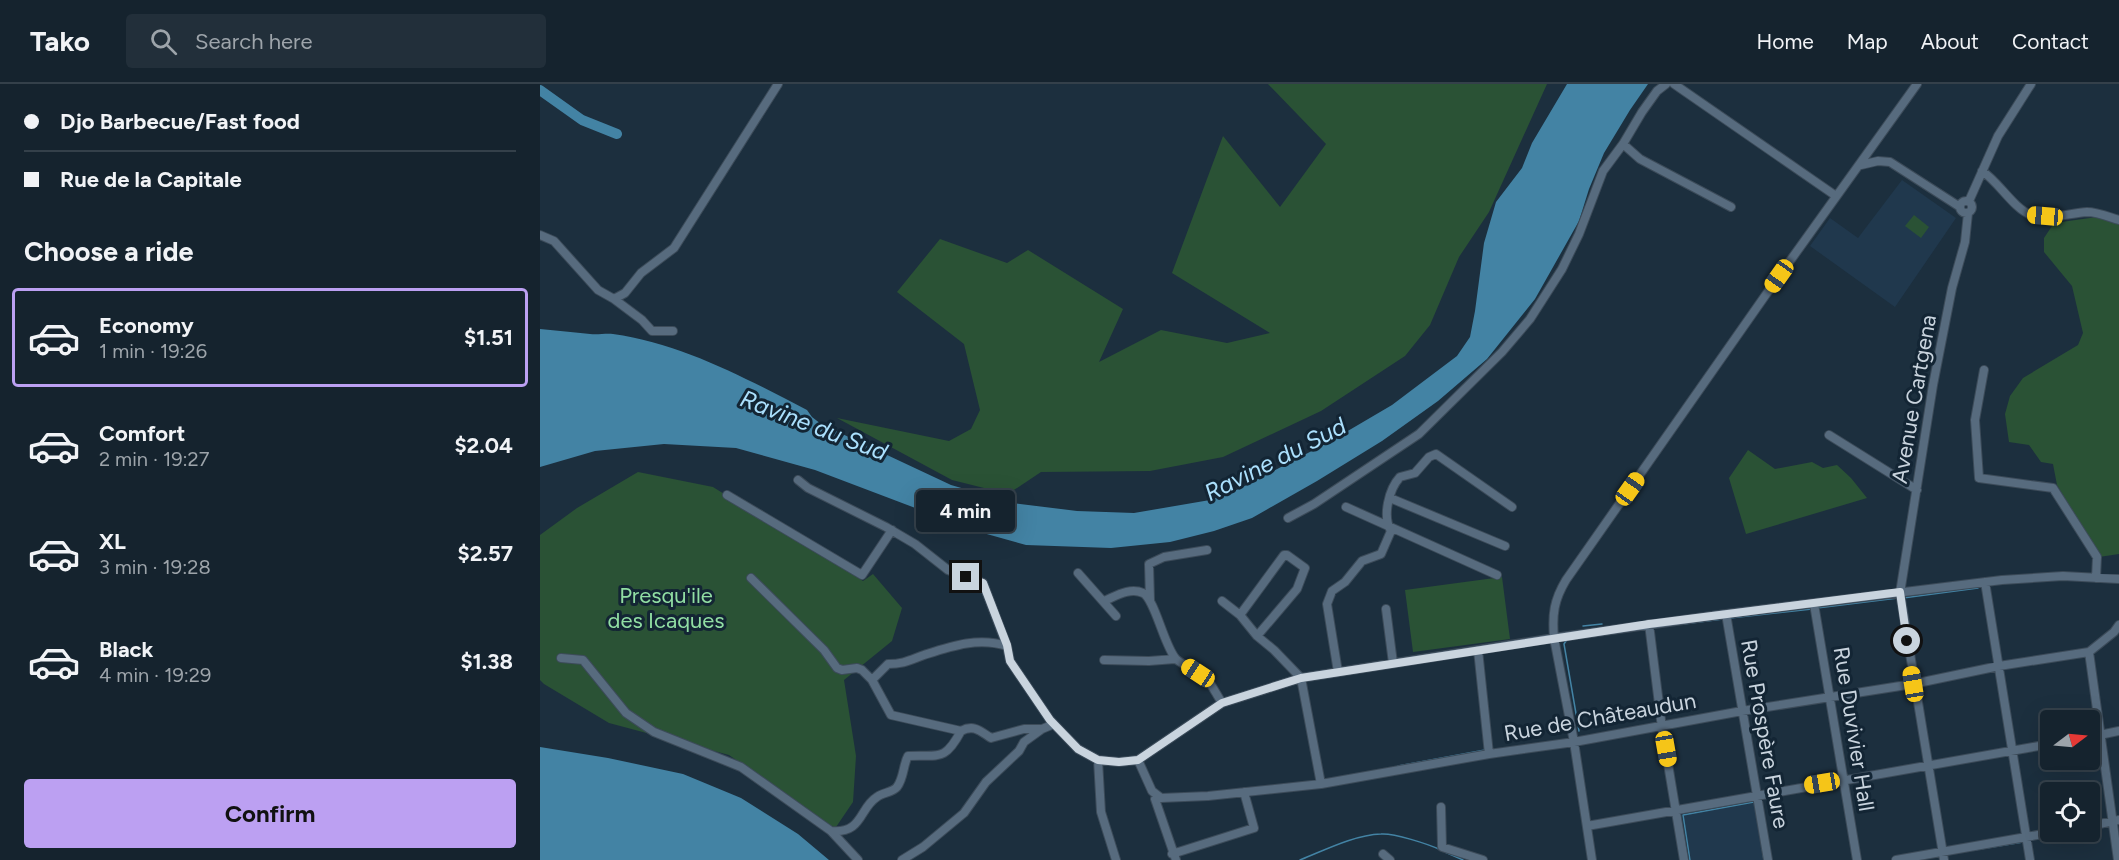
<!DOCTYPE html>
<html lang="en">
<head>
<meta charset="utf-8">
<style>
	body { margin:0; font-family:Figtree,sans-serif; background:#222f3a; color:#f1f3f6; height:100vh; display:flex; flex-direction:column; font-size:22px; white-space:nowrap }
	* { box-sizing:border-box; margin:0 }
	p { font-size:20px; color:#9da4aa }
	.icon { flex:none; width:33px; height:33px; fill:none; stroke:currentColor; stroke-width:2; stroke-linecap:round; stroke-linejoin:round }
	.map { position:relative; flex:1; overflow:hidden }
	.side { display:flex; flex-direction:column; background:#15232e; width:540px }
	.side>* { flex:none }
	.hud { display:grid; align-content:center; height:132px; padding:0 24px; background:#15232e }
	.needle { width:39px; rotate:74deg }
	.tools { position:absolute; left:1500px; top:626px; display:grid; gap:12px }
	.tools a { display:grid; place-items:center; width:60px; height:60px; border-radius:6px; background:#15232e; box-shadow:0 6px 24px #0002,0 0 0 2px #34404a; font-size:30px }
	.end { position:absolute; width:27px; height:27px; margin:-14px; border:8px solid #c9d4de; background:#111; box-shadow:0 0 0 3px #111 }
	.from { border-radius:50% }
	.bubble { position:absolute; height:42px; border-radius:6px; background:#15232e; box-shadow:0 6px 24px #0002,0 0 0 2px #34404a; font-size:20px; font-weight:700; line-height:42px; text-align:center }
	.car { position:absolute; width:18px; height:36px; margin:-18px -9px; border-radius:8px; box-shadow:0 0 4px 2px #0007; background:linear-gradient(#f5c518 24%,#345 0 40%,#f5c518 0 76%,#345 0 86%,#f5c518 0) }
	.hud b { display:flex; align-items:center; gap:21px; height:57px; font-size:22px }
	.hud b+b { border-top:2px solid #34404a }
	.hud i { width:15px; height:15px; background:#f1f3f6 }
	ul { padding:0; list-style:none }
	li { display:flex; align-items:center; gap:18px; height:99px; margin:0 12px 9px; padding:0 12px; border:3px solid transparent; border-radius:6px }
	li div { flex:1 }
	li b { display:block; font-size:22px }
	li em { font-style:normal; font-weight:700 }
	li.on { border-color:#bca0f2 }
	li>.icon { width:54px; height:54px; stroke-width:1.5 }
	h2 { padding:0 24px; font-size:27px; line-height:72px }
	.action { display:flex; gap:12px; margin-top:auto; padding:12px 24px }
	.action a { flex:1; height:69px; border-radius:6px; background:#bca0f2; color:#111; font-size:24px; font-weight:700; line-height:69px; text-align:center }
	header { display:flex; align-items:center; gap:36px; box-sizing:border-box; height:84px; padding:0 30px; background:#15232e; border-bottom:2px solid #34404a }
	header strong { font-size:28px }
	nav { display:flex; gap:33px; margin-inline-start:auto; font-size:21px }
	.search { width:420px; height:54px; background:#222f3a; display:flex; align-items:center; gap:15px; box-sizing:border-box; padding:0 21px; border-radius:6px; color:#9da4aa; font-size:22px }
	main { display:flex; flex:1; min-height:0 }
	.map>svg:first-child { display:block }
</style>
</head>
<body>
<header>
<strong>Tako</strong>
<div class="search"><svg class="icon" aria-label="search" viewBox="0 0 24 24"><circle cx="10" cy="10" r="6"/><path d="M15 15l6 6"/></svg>Search here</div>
<nav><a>Home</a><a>Map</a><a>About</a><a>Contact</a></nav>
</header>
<main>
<section class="side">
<div class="hud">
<b><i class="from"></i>Djo Barbecue/Fast food</b>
<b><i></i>Rue de la Capitale</b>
</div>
<h2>Choose a ride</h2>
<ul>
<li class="on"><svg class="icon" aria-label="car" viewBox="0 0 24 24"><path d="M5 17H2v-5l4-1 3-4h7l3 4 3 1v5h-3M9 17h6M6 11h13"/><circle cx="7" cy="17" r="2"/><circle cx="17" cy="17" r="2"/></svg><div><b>Economy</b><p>1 min · 19:26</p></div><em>$1.51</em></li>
<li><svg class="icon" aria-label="car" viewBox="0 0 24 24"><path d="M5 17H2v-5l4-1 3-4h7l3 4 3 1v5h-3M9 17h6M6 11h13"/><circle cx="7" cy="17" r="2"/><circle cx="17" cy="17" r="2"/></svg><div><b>Comfort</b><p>2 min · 19:27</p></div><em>$2.04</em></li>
<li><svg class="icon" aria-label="car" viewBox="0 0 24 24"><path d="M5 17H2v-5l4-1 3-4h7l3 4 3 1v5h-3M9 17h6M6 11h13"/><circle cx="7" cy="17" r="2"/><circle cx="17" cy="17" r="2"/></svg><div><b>XL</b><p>3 min · 19:28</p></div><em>$2.57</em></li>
<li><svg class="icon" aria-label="car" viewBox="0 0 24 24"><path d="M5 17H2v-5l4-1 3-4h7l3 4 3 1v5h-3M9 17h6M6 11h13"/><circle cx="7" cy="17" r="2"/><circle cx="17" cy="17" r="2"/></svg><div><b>Black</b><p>4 min · 19:29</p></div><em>$1.38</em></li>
</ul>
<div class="action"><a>Confirm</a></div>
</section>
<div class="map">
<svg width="1579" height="776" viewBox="0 0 1579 776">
	<rect width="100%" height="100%" fill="#1c2f3e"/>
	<path fill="#20384d" d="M1362,96L1416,134L1355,223L1270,162L1290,134L1318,154Z
		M1214,719L1224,776H1151L1143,731Z"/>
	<path fill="#2a5235" d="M728,0H1007L949,128L919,173L890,241L865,272L781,327L683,373L610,387L501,388L468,410L412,396L297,334L409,357L431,345L440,326L424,260L357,208L400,155L467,179L488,166L583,225L559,278L621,246L687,259L730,249L632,189L683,52L740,123L786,60Z
		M1374,131L1389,143L1381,154L1365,142Z
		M1557,133L1579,140V470L1559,473L1517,401L1513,380L1501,378L1489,361L1469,358L1465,330L1470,312L1483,294L1538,261L1543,249L1532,202L1504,168V154L1514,139Z
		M1208,366L1235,385L1272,378L1283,384L1297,381L1311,394L1327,414L1206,450L1189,394Z
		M98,388L173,403L323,497L333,490L362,524L352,557L304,596L316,672L313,718L294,746L189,671L69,639L4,600L0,596V451L37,424Z
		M962,493L970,555L873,568L865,506Z"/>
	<path fill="#4383a4" d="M1027,0H1108L1090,26L1064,69L1049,105L1039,137L995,215L947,275L898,317L842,357L777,397L712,434L674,447L630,458L571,464L486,461L436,447L275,386L196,364L124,360L55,367L0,383V245C17,247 34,248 50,250C58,251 66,249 73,250C143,260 205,294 267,326L272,333L281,340L411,401L473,419L537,427L594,429L670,416L699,405L789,358L852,321L917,272L930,253L935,227L944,159L956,118L982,84L992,59Z
		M0,663L68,674L143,690L201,714L258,750L289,776H0Z"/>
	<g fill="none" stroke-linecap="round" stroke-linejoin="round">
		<path stroke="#4383a4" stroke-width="1.5" d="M1363,514L1438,504
			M1277,524L1358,514
			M1190,534L1272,525
			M1143,540L1183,535
			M1043,542L1062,540
			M1026,557L1024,560L1039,647
			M858,682L945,666
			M1520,750L1537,747
			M1491,756L1506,753
			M1222,762L1224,776
			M1434,766L1483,758
			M905,768L923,776
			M760,776C785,766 814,751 841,750C854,749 888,760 901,766
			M1150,776L1143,731L1214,718"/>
		<path stroke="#4383a4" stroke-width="10" d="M0,6L42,36L77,50"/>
		<defs>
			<path id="minor" d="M1134,0L1296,112
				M1083,60L1100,75L1191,123
				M1321,81L1338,77L1350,78L1420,123
				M1442,87C1459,98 1473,124 1491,131C1507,137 1530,129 1547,128C1557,128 1569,133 1579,136
				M1420 123a6 6 0 1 1 12 0a6 6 0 1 1-12 0Z
				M1429,117L1458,52L1491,0
				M0,151L14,157L58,206L74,215L85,209L101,189L134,164L238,0
				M74,215L102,236L112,247H133
				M1444,286L1435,336L1439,394L1513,404L1557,473L1556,494
				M1289,351L1377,406
				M258,396L268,404L346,443L375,460L408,486L443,499L467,562L470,577L510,636L538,665L558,676L579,678L598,676L682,619L761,594L1014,554L1186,530L1462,496L1523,492L1579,495
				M187,411L322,491L352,446
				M850,414L965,462
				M806,423L957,491
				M748,434L774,420L879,350L962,268L990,235L1022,185L1039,150L1063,87L1083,60L1102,28L1117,7L1126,0
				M538,489L576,532
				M211,494L284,566L297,584L302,586L317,584L322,586L332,596L351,631L421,647
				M1445,498L1490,776
				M610,516L609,480L624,473L667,466
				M564,517C576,512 590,503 603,509C615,515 624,562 636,575C639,578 644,580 648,583C653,586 657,589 664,589L682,619
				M682,517L700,531L717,552L734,566L761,594L781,700
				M1274,520L1317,776
				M846,525L853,579
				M1186,530L1228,776
				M700,531L744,471H747L765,484L757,505L717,552
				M1109,540L1122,644L1144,776
				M938,566L949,670
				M21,574L43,576L86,629L114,648L201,683L291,747L318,776
				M564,576L609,577L635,575
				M798,588L787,520L792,507L805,498L822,477L841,470L851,447C842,432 849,405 860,393L875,389L889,373L896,370L972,423
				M332,596L348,580C364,580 370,576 384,571C412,562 438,553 467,562
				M1550,653L1579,647
				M558,676L561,728L576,776
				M598,676L612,707L621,714L668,712L781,700L949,670L1034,658L1202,627L1373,600L1459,582L1549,568
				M618,713L615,715L636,776
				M901,723L902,763L943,776
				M1047,742L1510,660
				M1550,742L1579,736
				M291,747C323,750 319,724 337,713C343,708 352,709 357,703C364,694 363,681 368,672C398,670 404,679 421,647C434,640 440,647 451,654L484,645H502
				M632,770L714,744L704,708
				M843,770L850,776
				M362,776L383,763L424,729L446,698L479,667L484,658L502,645L514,640
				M1052,776L1034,658L1014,554C1012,530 1014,516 1026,496L1227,209L1377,0
				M1356,776L1520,747
				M1404,776L1360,509L1393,301L1412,204L1425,158L1428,129
				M1578,776L1549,568L1574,548L1579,541"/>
		</defs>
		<use href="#minor" stroke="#3c4b59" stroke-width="10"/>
		<use href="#minor" stroke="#576b7e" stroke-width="8"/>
	</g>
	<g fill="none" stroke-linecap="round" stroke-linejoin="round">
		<path stroke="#c9d4de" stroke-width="8" d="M426,493L443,499L467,561L470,577L510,636L538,665L558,676L579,678L598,676L682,619L761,594L1109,540L1360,508L1367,557"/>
	</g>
	<g text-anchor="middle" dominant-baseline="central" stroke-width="6" stroke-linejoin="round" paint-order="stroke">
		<g font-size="22" fill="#c9d4de" stroke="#132534">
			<text transform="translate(1374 315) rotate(-80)">Avenue Cartgena</text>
			<text transform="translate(1060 633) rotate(-10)">Rue de Châteaudun</text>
			<text transform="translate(1314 645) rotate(81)">Rue Duvivier Hall</text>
			<text transform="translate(1225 650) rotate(80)">Rue Prospère Faure</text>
		</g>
		<g font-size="22" fill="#91dea3" stroke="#132534">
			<text x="126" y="511">Presqu'ile<tspan x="126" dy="25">des Icaques</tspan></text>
		</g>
		<g font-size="24" font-style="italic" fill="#abe0fd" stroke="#132534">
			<text transform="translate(274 341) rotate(21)">Ravine du Sud</text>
			<text transform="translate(735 375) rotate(-27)">Ravine du Sud</text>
		</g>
	</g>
</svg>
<div class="tools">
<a><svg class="needle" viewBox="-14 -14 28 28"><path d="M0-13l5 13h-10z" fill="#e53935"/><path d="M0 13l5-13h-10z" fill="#9da4aa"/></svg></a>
<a><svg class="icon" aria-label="locate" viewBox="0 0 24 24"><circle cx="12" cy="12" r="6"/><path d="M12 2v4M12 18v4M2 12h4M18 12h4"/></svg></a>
</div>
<i class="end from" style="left:1367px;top:557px"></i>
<i class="end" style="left:426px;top:493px"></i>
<div class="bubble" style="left:376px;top:406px;width:99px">4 min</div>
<i class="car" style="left:1505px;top:132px;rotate:275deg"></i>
<i class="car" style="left:1239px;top:192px;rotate:215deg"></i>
<i class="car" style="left:1090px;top:405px;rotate:35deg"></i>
<i class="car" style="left:658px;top:589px;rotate:303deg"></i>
<i class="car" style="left:1373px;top:600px;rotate:351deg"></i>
<i class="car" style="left:1126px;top:665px;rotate:170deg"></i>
<i class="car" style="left:1282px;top:699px;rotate:260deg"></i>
</div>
</main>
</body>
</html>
